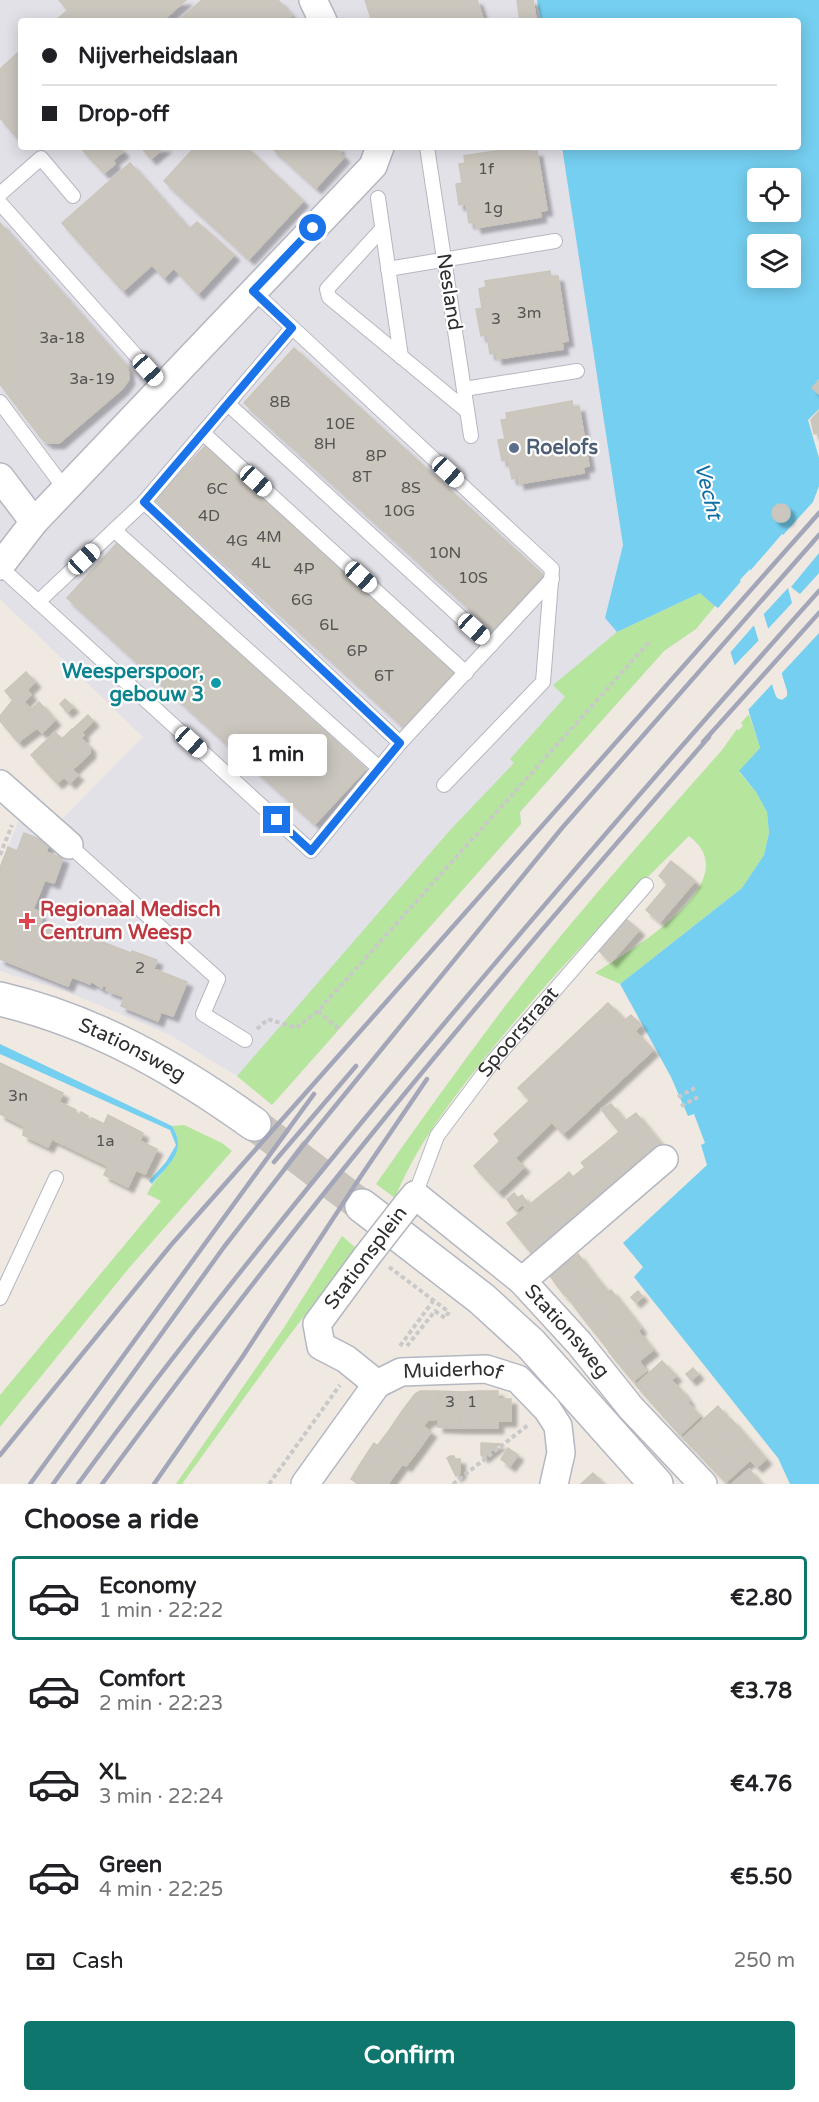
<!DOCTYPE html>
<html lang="en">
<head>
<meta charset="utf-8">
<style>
	body { margin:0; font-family:"Varela Round",sans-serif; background:#f2f2f2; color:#202124; height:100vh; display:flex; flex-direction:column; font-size:22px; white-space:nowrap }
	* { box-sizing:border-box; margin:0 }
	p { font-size:20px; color:#757577 }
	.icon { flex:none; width:33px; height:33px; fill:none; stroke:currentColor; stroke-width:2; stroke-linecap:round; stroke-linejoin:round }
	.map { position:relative; height:1484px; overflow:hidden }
	.panel { display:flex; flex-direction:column; background:#fff; flex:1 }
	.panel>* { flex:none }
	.guide { position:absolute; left:18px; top:18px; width:783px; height:132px; border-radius:6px; box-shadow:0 3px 15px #0003; display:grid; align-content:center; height:132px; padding:0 24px; background:#fff }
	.buttons { position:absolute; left:747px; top:168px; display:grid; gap:12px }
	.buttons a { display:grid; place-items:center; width:54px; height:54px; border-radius:6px; background:#fff; box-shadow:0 3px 15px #0003; font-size:30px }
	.end { position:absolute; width:27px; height:27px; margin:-14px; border:8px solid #1a73e8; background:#fff; box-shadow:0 0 0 3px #fff }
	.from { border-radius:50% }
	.bubble { position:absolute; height:42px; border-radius:6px; background:#fff; box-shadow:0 3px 15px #0003; font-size:20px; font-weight:700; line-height:42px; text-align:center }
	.car { position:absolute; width:18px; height:36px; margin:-18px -9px; border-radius:8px; box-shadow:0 0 4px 2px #0007; background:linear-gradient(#fff 24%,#345 0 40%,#fff 0 76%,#345 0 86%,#fff 0) }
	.guide b { display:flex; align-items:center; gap:21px; height:57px; font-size:22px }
	.guide b+b { border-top:2px solid #e0e0e0 }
	.guide i { width:15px; height:15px; background:#202124 }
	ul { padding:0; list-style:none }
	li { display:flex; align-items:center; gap:18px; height:84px; margin:0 12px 9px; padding:0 12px; border:3px solid transparent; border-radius:6px }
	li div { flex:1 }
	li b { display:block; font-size:22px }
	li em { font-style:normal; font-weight:700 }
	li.current { border-color:#0f766e }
	li>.icon { width:54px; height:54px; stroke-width:1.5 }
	h2 { padding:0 24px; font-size:27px; line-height:72px }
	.pay { display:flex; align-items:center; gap:15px; height:66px; padding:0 24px; font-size:22px }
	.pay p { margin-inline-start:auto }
	.action { display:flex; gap:12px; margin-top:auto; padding:12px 24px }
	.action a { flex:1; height:69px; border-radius:6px; background:#0f766e; color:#fff; font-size:24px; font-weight:700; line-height:69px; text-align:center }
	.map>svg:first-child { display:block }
</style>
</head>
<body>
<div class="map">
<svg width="819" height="1484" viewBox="0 0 819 1484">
	<defs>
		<filter id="shadow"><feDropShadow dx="5.5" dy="5.5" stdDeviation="1.5" flood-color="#0004"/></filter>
	</defs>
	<rect width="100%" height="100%" fill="#efe9e1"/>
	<path fill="#e3e1e8" d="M0,0H639L642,21H21V147H660L700,593L715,606L696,629L664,651L520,812L521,824L272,1105L237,1076L170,1035L68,992L0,971V868L21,815L45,836L143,737L0,599Z"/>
	<path fill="#b6e59e" d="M700,593L715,606L696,629L664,651L520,812L521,824L272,1105L237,1076L451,829L514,763L510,759L565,697L553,685L617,632Z
		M749,714L760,748L739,772L756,792L767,812L769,833L764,855L742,888L620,984L595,973C629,951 750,882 689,836C617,907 546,981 483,1060C449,1104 416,1146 395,1198L376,1184C436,1099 497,1013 564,932C615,871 669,810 722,750L737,729L739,730L743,726L741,723Z
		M184,1125L222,1143L232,1151L129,1268L0,1427V1395L161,1201L147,1194C159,1170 190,1155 172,1126Z
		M342,1236L356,1248L286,1340L182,1484H176L283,1329Z"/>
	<path fill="#75cff0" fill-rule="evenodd" d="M537,0H819V409L808,420L819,458V1484H790L778,1458L634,1277L643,1267L623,1243L707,1165L701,1145L705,1143L694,1114L688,1116L671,1077L620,984L742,888L764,855L769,833L767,812L756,792L739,771L760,748L717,608L700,593L617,632L605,618L623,545L562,147H798V21H541ZM758,178H790V212H758ZM758,244H790V278H758ZM750,569L787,691V696L782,700L777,698L775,694L740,580Z
		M0,1044L172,1126C188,1151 168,1165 152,1184L149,1181L166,1162L176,1145L170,1130L0,1054Z"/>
	<path fill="#efe9e1" d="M819,486V553L791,587L800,594L819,573V633L780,675L766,631L792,603L788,588L762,616L749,574L744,581L756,623L728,655L713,609L715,606L718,608L782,534L783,535L813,502Z
		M761,638L774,682L748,710L749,714L747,716L732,668Z"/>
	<path fill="#cbc7bf" stroke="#cbc5ba" stroke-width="1.5" filter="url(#shadow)" d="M59,0H186L162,21H55L68,10Z
		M202,0H278L292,16L286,21H178Z
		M365,0H477L484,21H372Z
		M517,0H533L536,19L520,21Z
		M21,50V142L0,118V69Z
		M80,147H119L123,152L113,160L115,164L104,173Z
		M141,147H165L151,159Z
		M195,147H246L303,201L249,259L164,181Z
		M271,147H339L337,150L344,157L316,188Z
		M521,147H530L531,152L537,151L547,210L540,211L541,217L476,228L475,222L469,223L466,204L459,205L456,184L462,183L459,164L465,163L464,156Z
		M130,163L189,229L197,222L234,255L198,294L174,268L164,278L152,265L123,291L62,223Z
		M0,223L128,368L129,379L123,388L59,443H48L42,439L0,384Z
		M550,271L551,277L558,276L568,341L562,342L563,349L497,359L496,353L490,354L487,335L481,336L476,309L482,308L479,289L486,287L485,281Z
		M294,348L543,575L493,630L244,403Z
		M819,380V394L812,388Z
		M572,401L573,408L579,406L589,466L583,467L584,473L519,484L518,478L512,479L508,460L502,461L498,440L505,439L501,420L507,419L506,413Z
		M819,411V432L814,434L811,420Z
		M206,445L454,672L404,727L155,500Z
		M772 513a9 9 0 1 1 18 0a9 9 0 1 1-18 0Z
		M117,543L366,769L315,824L67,598Z
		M26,672L35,682L27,690L31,695L24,702L31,709L8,730L0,721V716L13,700L5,691Z
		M65,699L73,707L67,712L60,704Z
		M39,702L55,720L42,733L37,728L18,742L8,730Z
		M88,715L93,721L79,735L73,729Z
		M72,729L79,736L44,769L31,755L55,732L62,739Z
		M82,733L84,735L81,738L90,747V753L72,770L78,775L70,783L64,777L57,783L44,769Z
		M24,833L49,843L46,852L63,858L54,883L45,880L33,909L38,911L42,919L40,925L69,936L73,927L98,937L97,940L131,953L132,951L157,960L154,969L187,982L173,1016L161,1012L158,1021L121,1006L124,997L106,990L108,987L103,985L102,988L91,981L90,984L72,977L68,986L0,959V868L8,847L17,851Z
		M671,861L695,881L660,922L646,910L668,884L659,876Z
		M625,918L639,930L611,962L598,950Z
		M608,1003L625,1020L631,1015L641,1025L635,1031L653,1050L563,1134L552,1122L515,1158L524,1167L498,1192L474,1166L500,1141L494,1134L530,1100L518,1088Z
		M0,1063L63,1093L59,1102L76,1110L75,1113L80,1115L81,1112L88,1116L86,1119L91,1121L92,1118L104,1124L108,1115L143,1133L140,1141L157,1149L145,1174L136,1170L128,1187L104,1175L108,1166L52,1139L48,1147L23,1135L24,1126L0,1114Z
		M611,1104L625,1121L636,1113L666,1150L646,1165L601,1109Z
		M620,1131L646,1165L627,1181L601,1147Z
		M601,1147L627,1181L608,1195L582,1162Z
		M581,1162L608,1194L589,1209L564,1177L569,1172L573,1177L585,1167Z
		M564,1177L590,1210L570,1224L545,1192Z
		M545,1192L570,1224L550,1240L518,1198L522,1195L529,1205Z
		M514,1193L523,1204L515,1210L507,1199Z
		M526,1208L550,1240L532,1254L507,1223Z
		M578,1254L593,1274L565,1296L550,1276Z
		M593,1274L608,1292L580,1314L566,1295Z
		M611,1290L626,1309L595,1333L580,1314Z
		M638,1291L642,1296L635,1302L631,1297Z
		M626,1309L641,1328L610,1352L595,1333Z
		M637,1330L653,1350L639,1361L646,1371L633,1381L609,1352Z
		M662,1361L676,1376L671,1380L681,1390L658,1410L636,1385Z
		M693,1368L698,1374L691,1380L686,1374Z
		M681,1390L689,1401L687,1402L700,1416L680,1435L658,1410Z
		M420,1391H439V1419L428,1420L423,1426L402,1411L415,1394Z
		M439,1391L461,1392L460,1428L438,1427Z
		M481,1391H482V1428H460L461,1392Z
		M482,1391H498V1399H511V1421H498V1428H482Z
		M718,1406L729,1420L695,1450L683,1438Z
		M402,1411L431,1432L419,1449L390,1429Z
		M731,1419L745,1435L710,1466L695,1450Z
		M390,1429L419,1449L406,1466L378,1445Z
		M745,1435L766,1459L757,1467L750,1460L726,1482L710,1466Z
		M374,1443L403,1463L390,1481L362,1461Z
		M481,1443L500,1444L483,1457L481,1455Z
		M508,1448L518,1455L510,1466L501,1459Z
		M450,1456H454L455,1459H460V1473L456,1476L447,1458Z
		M362,1461L390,1481L388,1484H358L351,1479Z
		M749,1469L761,1484H732Z
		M593,1473L604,1484H581Z"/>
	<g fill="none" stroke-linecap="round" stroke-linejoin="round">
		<path stroke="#c8c4bd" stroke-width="33" stroke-dasharray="33 16" stroke-linecap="butt" d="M254,1124L362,1206"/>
		<defs>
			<g id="lane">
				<path d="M427,147L471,436"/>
				<path d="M0,194L41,158L73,196"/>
				<path d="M378,198L401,357"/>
				<path d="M0,203L163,386"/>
				<path d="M382,229L327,289L329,297L467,411"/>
				<path d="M388,269L555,241"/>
				<path d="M253,291L552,569L543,682L444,785"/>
				<path d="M292,328L144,502L400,743L552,579"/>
				<path d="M464,389L577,371"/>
				<path d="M0,402L65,489"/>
				<path d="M228,404L491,645"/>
				<path d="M203,433L466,673"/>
				<path d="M114,530L379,768"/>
				<path d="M0,567L311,851L400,743"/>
				<path d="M38,602L144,502"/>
				<path d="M69,845L218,979L203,1014L245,1040"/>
				<path id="s1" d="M415,1195L437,1136L494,1060L646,885"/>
				<path d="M0,1298L56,1178"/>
			</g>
			<g id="street">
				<path d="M313,0L323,21"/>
				<path d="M0,477L34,522"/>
				<path d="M0,566L34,522L373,166L380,147"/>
				<path d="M0,784L69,845"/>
				<path id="s2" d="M406,1206L415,1195L522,1281L579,1343L631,1408L703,1484"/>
				<path d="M367,1256L317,1324L321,1346L346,1359L377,1384"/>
				<path d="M522,1281L664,1159"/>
				<path id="s3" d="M305,1484L377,1384L401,1372L486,1369L518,1379L547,1409L558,1426L561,1453L554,1484"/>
			</g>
			<g id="secondary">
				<path id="s4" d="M0,999C94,1021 176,1068 254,1124"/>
				<path d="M362,1206L379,1219"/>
				<path d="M399,1235L482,1299L531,1344L656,1484"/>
			</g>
		</defs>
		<use href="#lane" stroke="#b4b7c1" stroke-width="16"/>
		<use href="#street" stroke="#b4b7c1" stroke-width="30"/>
		<use href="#secondary" stroke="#b4b7c1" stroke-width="36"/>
		<path stroke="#c9c9c9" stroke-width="4" stroke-dasharray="4.5 3" stroke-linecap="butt" d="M0,855L12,825
			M318,1011L339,1029
			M257,1029L268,1019L296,1028L318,1011L651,640
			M678,1097L695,1088
			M681,1106L698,1097
			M389,1267L449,1312L445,1318L435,1311L407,1346
			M400,1346L433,1301
			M269,1484L340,1385
			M453,1484L528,1425"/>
		<use href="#lane" stroke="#fff" stroke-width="14"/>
		<use href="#street" stroke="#fff" stroke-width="27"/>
		<use href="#secondary" stroke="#fff" stroke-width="33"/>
		<path stroke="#a3a6b8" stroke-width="4.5" d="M703,742L819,613
			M274,1162L356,1066
			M0,1455L171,1245L819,513
			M30,1484L314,1094
			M53,1484L224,1247L301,1148L562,828L819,535
			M78,1484C170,1358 267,1237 366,1117C514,939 665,763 819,591
			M102,1484C189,1366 278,1249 371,1135C480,1000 595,868 709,737
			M154,1484L243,1356L361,1176L427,1079"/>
		<defs>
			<path id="street-bridge" d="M367,1256L406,1206"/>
		</defs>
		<use href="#street-bridge" stroke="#b4b7c1" stroke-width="30" stroke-linecap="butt"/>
		<use href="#street-bridge" stroke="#fff" stroke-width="27"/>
	</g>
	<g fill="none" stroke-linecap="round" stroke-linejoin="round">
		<path stroke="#1a73e8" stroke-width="8" d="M277,820L311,851L400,743L144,502L292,328L253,291L313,228"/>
	</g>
	<circle fill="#5c6f8a" stroke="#fff" stroke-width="2" cx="514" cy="448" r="6"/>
	<circle fill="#0f9aa8" stroke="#fff" stroke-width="2" cx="216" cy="683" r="6"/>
	<path fill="#e0444e" stroke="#fff" stroke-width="2" d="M24 912h6v6h6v6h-6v6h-6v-6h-6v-6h6z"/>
	<g text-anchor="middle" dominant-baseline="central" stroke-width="4.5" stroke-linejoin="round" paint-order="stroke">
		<g font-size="16" fill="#555452">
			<text x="486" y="169">1f</text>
			<text x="493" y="208">1g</text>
			<text x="529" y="313">3m</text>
			<text x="496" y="319">3</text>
			<text x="62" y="338">3a-18</text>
			<text x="92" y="379">3a-19</text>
			<text x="280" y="402">8B</text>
			<text x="340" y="424">10E</text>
			<text x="325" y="444">8H</text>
			<text x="376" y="456">8P</text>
			<text x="362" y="477">8T</text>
			<text x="411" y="488">8S</text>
			<text x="217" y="489">6C</text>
			<text x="399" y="511">10G</text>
			<text x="209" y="516">4D</text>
			<text x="269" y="537">4M</text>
			<text x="237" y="541">4G</text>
			<text x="445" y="553">10N</text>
			<text x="261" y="563">4L</text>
			<text x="304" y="569">4P</text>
			<text x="473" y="578">10S</text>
			<text x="302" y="600">6G</text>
			<text x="329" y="625">6L</text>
			<text x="357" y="651">6P</text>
			<text x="384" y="676">6T</text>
			<text x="140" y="968">2</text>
			<text x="18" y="1096">3n</text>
			<text x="105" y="1141">1a</text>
			<text x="450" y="1402">3</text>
			<text x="472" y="1402">1</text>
		</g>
		<g font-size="20" fill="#2e2e2e" stroke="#fff">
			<text transform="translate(449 292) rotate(81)">Nesland</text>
			<text stroke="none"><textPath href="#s1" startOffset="195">Spoorstraat</textPath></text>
			<text stroke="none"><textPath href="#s4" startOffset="142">Stationsweg</textPath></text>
			<text transform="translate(366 1258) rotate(-53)">Stationsplein</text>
			<text stroke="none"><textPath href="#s2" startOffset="219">Stationsweg</textPath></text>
			<text stroke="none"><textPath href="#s3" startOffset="202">Muiderhof</textPath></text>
		</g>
		<g font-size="20" font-weight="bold" fill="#4e5e75" stroke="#fff" text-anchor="start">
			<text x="526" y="448">Roelofs</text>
		</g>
		<g font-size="20" font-weight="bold" fill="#0d838f" stroke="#fff" text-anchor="end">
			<text x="204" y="672">Weesperspoor,<tspan x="204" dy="23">gebouw 3</tspan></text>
		</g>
		<g font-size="20" font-weight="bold" fill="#be3a42" stroke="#fff" text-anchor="start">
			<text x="40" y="910">Regionaal Medisch<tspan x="40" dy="23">Centrum Weesp</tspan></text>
		</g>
		<g font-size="21" font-style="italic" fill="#0d6fa3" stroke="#fff">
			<text transform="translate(708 491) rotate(76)">Vecht</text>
		</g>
	</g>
</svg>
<div class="buttons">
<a><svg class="icon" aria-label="locate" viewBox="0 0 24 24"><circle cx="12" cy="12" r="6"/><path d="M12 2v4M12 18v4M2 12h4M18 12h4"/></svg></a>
<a><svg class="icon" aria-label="layers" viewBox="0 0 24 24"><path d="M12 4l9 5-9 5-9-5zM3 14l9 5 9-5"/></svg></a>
</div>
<i class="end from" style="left:313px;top:228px"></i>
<i class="end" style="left:277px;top:820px"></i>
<div class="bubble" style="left:228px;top:734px;width:99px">1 min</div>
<i class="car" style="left:148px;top:370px;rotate:138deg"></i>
<i class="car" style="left:448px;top:472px;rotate:133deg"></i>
<i class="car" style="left:256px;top:481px;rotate:132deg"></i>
<i class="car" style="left:84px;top:559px;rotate:47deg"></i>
<i class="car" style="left:361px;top:577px;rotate:132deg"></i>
<i class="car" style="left:474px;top:629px;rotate:132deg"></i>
<i class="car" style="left:191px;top:742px;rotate:132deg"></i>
<div class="guide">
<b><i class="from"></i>Nijverheidslaan</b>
<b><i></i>Drop-off</b>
</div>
</div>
<section class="panel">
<h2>Choose a ride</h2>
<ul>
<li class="current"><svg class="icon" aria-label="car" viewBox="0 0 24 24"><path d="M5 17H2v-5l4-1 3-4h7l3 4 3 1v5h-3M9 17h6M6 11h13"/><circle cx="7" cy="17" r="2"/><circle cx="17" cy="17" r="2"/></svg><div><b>Economy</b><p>1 min · 22:22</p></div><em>€2.80</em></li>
<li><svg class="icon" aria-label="car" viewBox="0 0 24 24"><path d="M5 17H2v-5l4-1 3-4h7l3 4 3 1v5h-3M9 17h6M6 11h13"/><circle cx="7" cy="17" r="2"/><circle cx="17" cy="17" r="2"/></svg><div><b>Comfort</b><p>2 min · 22:23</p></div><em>€3.78</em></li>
<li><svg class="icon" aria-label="car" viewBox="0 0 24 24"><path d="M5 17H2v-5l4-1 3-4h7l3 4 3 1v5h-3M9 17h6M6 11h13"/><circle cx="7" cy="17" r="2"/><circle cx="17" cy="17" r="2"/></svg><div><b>XL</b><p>3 min · 22:24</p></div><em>€4.76</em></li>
<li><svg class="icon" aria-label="car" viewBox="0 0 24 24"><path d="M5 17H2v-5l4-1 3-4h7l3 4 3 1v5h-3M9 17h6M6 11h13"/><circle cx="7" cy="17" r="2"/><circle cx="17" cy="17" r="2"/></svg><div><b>Green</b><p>4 min · 22:25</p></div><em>€5.50</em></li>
</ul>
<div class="pay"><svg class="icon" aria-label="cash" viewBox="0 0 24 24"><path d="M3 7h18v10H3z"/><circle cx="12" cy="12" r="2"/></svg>Cash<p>250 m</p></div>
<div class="action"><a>Confirm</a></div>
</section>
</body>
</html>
